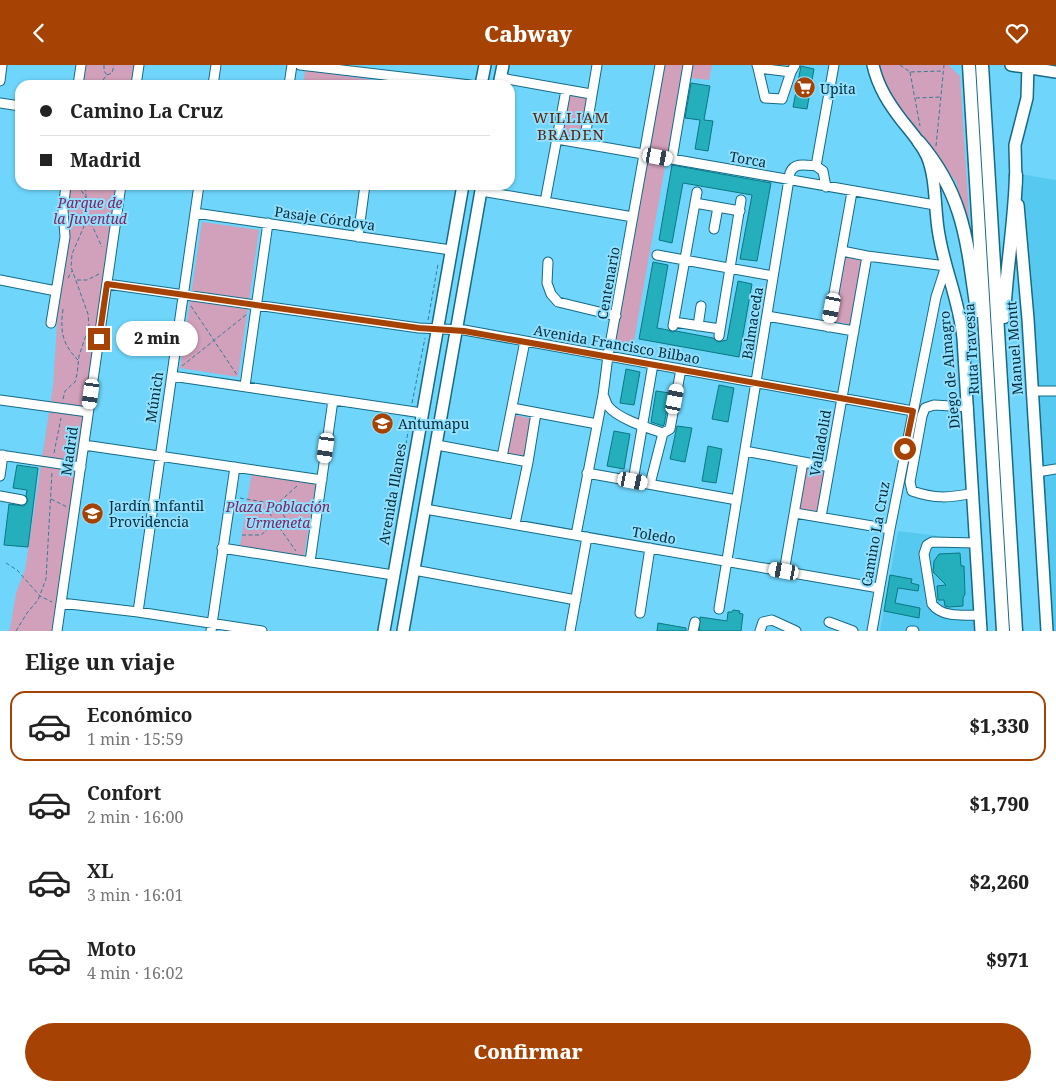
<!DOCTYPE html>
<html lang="es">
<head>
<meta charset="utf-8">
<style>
	body { margin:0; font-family:"Noto Serif",serif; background:#f2f2f2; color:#222; height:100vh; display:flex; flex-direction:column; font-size:19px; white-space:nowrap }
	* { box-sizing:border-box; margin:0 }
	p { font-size:16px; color:#767676 }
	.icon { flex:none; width:28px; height:28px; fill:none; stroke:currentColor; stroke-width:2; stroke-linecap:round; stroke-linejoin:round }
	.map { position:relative; height:566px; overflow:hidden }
	.sheet { display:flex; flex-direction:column; background:#fff; flex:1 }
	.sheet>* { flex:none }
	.guide { position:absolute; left:15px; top:15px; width:500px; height:110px; border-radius:15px; box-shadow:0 1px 4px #0004; display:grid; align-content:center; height:110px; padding:0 25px; background:#fff }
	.end { position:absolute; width:22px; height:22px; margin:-11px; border:6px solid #a64304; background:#fff; box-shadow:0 0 0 2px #fff }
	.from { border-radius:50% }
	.bubble { position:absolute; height:35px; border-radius:18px; background:#fff; box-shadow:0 1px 4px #0004; font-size:16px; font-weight:800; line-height:35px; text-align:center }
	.car { position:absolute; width:15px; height:30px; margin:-15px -8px; border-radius:6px; box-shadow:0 0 4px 1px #0007; background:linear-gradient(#fff 24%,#345 0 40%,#fff 0 76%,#345 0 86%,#fff 0) }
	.guide b { display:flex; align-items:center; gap:18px; height:48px; font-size:19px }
	.guide b+b { border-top:1px solid #e0e0e0 }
	.guide i { width:12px; height:12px; background:#222 }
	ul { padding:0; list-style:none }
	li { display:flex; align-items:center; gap:15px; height:70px; margin:0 10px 8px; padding:0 15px; border:2px solid transparent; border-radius:15px }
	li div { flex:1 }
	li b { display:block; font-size:19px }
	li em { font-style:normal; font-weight:800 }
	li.on { border-color:#a64304 }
	li>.icon { width:45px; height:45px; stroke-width:1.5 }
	h2 { padding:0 25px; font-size:22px; line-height:60px }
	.button { display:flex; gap:10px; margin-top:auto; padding:10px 25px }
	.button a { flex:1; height:58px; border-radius:30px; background:#a64304; color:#fff; font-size:20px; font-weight:800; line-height:58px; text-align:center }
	header { display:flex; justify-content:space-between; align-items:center; height:65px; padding:0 25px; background:#a64304; color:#fff; font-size:22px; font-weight:800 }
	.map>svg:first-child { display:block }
</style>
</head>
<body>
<header><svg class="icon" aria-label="back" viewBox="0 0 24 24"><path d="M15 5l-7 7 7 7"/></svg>Cabway<svg class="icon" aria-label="heart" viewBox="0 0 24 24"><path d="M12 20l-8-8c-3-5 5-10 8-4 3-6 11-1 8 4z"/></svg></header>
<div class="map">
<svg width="1056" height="566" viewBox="0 0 1056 566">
	<rect width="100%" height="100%" fill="#6fd5fb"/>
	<path fill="#56c9f1" d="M1020,109L1056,115V566H1052Z
		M898,466L972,475L977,566H880Z"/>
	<path fill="#d1a0ba" d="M86,0H134L131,20H83Z
		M663,0H712L709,15L681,12L632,287L612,286Z
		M876,0H948L960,11L970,167L956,117L938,92L903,51L889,29Z
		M305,5L373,15L372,20H303Z
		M568,27L589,31L582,75L561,71Z
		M69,120H117L53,566H8L10,564L16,528L25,505L53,321L59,229L69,163L65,148Z
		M202,157L259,165L238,312L180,303Z
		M843,189L864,194L853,260L830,256Z
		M510,349L534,354L526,399L502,395Z
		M805,401L828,405L821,448L796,443Z
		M252,406L316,417L304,491L240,481Z"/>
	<path fill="#25aebb" stroke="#0b7882" d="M801,1L814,4L807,44L793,42Z
		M691,18L710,21L704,55L713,56L708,86L695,84L700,55L685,53Z
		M672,100L771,118L757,196L740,194L752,130L683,118L672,178L659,175Z
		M653,197L668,200L657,263L668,265L672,267L676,266L713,273L718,277L727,275L738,216L752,219L739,292L639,274Z
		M626,304L640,307L634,340L620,338Z
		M719,320L734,323L728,357L712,354Z
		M656,326L670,328L664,360L663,361L651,357Z
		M677,361L692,363L685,397L670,394Z
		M614,366L630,369L624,404L607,401Z
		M708,381L722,384L716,418L702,416Z
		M17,400L38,403L28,482L4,480L9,439L24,441L28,436L26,431L27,425L13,423Z
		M960,488L961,501H964L965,529L963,533V541L949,542L945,541L944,535H938L937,521L946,520L933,507L934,496L939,489Z
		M890,510L912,514L911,518L919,520L918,526L898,523L895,538L920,543L919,553L884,546Z
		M733,545L740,546L739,548L743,549L741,566H699L700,552L727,556L728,547H732Z
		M658,558L686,563V566H657Z"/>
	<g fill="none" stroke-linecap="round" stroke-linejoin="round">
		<defs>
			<path id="minor" d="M300,0L470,20
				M757,0L758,3L791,7L795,0
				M758,3L765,33L782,34L791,7
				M501,13L591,29
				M0,16L2,0
				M78,20L81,0
				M136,20L139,0
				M213,20L216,0
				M289,20L292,0
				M0,38L20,41
				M557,74L935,140
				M584,78L597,0
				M672,94L688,0
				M816,101L823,106L826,122
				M481,126L633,152
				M545,137L566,25
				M695,138L740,146
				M195,148L451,185
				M714,164L718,142
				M358,172L365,120
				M842,186L867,191L946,201L936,232L890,464L872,566
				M657,190L773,211
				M548,197L547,218L551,229L558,237L616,251
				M0,215L56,226
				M107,219L419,263L464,265L913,346
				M767,251L854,266
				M674,257L720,264
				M51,258L65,172L63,145L66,120
				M673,261L697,127
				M698,261L701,241
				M828,262L852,127
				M719,271L741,135
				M172,311L422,348
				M245,321L268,158
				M1032,326H1056
				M603,330C605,333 606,338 608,341C618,354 648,363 663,368
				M0,335L88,347
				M968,342L934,340L925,343L922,351L910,417L912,426C935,434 950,433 973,428
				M512,343L597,359
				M84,380L322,415
				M437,380L528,397
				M745,386L830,402
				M0,390L81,402
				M502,392L525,276
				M1037,407L1056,404
				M587,408L737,435
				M0,411L3,390
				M633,416L653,299
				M650,419L663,368L670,364L681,304
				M0,431L22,435
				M425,444L879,523
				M795,448L890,464
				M821,452L867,191
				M515,459L528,397L536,348
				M576,470L603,330L608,291L660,0
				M976,478L932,477L927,480L924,489L932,539C942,553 964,550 980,550
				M222,483L393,510
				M310,497L333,335
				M414,505L576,535
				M784,507L803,397
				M61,538L138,547L262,566
				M719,544L790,108C794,97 806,100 816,101L834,0
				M138,547L199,120
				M640,548L650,483
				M829,557L853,566
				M57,566L121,120
				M211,566L235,402
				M570,566L587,472
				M693,566L695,557
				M760,566L763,557L772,555L796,566
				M911,566H914"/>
			<path id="major" d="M873,0C878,22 889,39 903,57C912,68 921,78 927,91C937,115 934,144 939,170C945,206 959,235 963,273L981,566
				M1011,0L1056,7
				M481,20L485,0
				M499,20L503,0
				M1016,119L1015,80L1027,33L1028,0
				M1018,140L1028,254L1047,566
				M384,566L463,120
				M403,566L482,120"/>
			<path id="highway" d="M969,0L1003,566
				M982,0L1016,566
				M919,77C965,131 967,179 977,246
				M1004,252C1006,204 1015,157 1016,110"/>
		</defs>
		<use href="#minor" stroke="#146b86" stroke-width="11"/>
		<use href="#major" stroke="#146b86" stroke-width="14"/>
		<use href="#highway" stroke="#146b86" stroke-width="15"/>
		<path stroke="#347c96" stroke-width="1" stroke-dasharray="4 2.5" stroke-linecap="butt" d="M104,0V6L107,10
			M900,0L910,7L943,6
			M910,7L920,61
			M99,20L107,10L112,8L114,0
			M916,33L941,32
			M936,81L944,0
			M78,120L86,133
			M88,152L102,182
			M68,213L72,206
			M77,215H87L99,209
			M191,241L237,310
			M63,244C60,266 62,279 78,295
			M428,255L438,199
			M182,301L247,249
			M63,334L65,326L75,317L77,309L79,291L89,261L88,249L71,202L72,189L88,152L85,120
			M412,338L425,273
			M54,388L61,353
			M402,405L410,354
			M297,421L277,439L287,456L306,459
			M240,433L276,439
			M51,434L67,442
			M276,439L268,446L281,465
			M286,457L281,465L296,486
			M242,470H261L276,457
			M6,498L17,505L40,531L52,537
			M16,566L27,548L38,535L46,514L52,407"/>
		<use href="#minor" stroke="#fff" stroke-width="9"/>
		<use href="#major" stroke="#fff" stroke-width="11"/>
		<use href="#highway" stroke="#fff" stroke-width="12"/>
	</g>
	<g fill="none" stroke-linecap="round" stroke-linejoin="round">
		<path stroke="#a64304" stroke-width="6" d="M99,274L107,219L419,263L464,266L913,346L905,384"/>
	</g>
	<defs>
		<symbol id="supermarket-disc" viewBox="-11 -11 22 22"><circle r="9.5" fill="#a64304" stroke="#92dffe"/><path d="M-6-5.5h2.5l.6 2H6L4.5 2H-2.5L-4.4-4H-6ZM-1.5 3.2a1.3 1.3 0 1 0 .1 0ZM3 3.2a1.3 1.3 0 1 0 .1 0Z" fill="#fff"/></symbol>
		<symbol id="school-disc" viewBox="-11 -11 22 22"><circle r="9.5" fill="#a64304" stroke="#92dffe"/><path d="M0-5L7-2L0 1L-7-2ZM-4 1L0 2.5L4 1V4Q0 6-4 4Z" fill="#fff"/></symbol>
	</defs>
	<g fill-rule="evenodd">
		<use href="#supermarket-disc" x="792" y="10" width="25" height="25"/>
		<use href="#school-disc" x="370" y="346" width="25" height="25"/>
		<use href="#school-disc" x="80" y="436" width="25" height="25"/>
	</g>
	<g text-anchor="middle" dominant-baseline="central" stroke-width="4" stroke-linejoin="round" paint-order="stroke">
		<g font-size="14" fill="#002d3c" stroke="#92dffe" text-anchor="start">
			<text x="820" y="23">Upita</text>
			<text x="398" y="358">Antumapu</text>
			<text x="109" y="440">Jardín Infantil<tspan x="109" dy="16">Providencia</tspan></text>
		</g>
		<g font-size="14" fill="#002d3c" stroke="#92dffe">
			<text transform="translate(748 94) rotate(10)">Torca</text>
			<text transform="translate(325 153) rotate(8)">Pasaje Córdova</text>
			<text transform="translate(608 218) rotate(-80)">Centenario</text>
			<text transform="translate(752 258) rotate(-81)">Balmaceda</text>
			<text transform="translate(617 279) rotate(10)">Avenida Francisco Bilbao</text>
			<text transform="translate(1014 283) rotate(-94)">Manuel Montt</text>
			<text transform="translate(971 284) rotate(-93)">Ruta Travesía</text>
			<text transform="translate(949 305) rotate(-95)">Diego de Almagro</text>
			<text transform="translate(154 332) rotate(-81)">Múnich</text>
			<text transform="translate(820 378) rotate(-80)">Valladolid</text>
			<text transform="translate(69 386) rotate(-82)">Madrid</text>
			<text transform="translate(392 429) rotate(-80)">Avenida Illanes</text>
			<text transform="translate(875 469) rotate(-80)">Camino La Cruz</text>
			<text transform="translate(654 470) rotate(10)">Toledo</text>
		</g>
		<g font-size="14" font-style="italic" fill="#7f245f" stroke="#92dffe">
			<text x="90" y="137">Parque de<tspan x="90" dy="16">la Juventud</tspan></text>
			<text x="278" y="441">Plaza Población<tspan x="278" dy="16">Urmeneta</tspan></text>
		</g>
		<g font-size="15" letter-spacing="1" fill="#56260d" stroke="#92dffe">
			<text x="571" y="52">WILLIAM<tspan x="571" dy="17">BRADEN</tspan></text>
		</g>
	</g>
</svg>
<i class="end from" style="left:905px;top:384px"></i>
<i class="end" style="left:99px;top:274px"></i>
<div class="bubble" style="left:116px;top:256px;width:82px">2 min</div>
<i class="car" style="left:658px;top:92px;rotate:100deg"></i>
<i class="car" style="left:832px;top:243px;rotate:191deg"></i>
<i class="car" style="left:91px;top:329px;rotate:188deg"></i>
<i class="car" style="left:675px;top:334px;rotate:11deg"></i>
<i class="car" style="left:326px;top:383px;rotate:188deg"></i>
<i class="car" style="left:633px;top:416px;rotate:101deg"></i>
<i class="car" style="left:784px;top:506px;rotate:280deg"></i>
<div class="guide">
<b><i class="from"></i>Camino La Cruz</b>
<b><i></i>Madrid</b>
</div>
</div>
<section class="sheet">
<h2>Elige un viaje</h2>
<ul>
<li class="on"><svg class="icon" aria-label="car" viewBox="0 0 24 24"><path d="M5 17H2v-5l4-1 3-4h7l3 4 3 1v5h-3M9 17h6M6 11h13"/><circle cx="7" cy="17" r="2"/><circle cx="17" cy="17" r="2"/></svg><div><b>Económico</b><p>1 min · 15:59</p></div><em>$1,330</em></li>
<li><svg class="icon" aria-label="car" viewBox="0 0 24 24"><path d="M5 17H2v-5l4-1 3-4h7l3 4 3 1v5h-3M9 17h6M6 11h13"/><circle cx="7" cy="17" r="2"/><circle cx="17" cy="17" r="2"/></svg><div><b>Confort</b><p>2 min · 16:00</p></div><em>$1,790</em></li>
<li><svg class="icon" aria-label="car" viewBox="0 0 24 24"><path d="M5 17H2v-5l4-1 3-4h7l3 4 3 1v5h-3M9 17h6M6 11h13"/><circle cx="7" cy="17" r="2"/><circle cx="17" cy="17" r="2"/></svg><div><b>XL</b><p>3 min · 16:01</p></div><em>$2,260</em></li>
<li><svg class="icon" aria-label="car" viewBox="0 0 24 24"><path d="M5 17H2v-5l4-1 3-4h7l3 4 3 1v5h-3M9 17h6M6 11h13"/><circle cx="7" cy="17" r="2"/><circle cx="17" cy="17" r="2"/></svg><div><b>Moto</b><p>4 min · 16:02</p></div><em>$971</em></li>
</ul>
<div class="button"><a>Confirmar</a></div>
</section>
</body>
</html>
